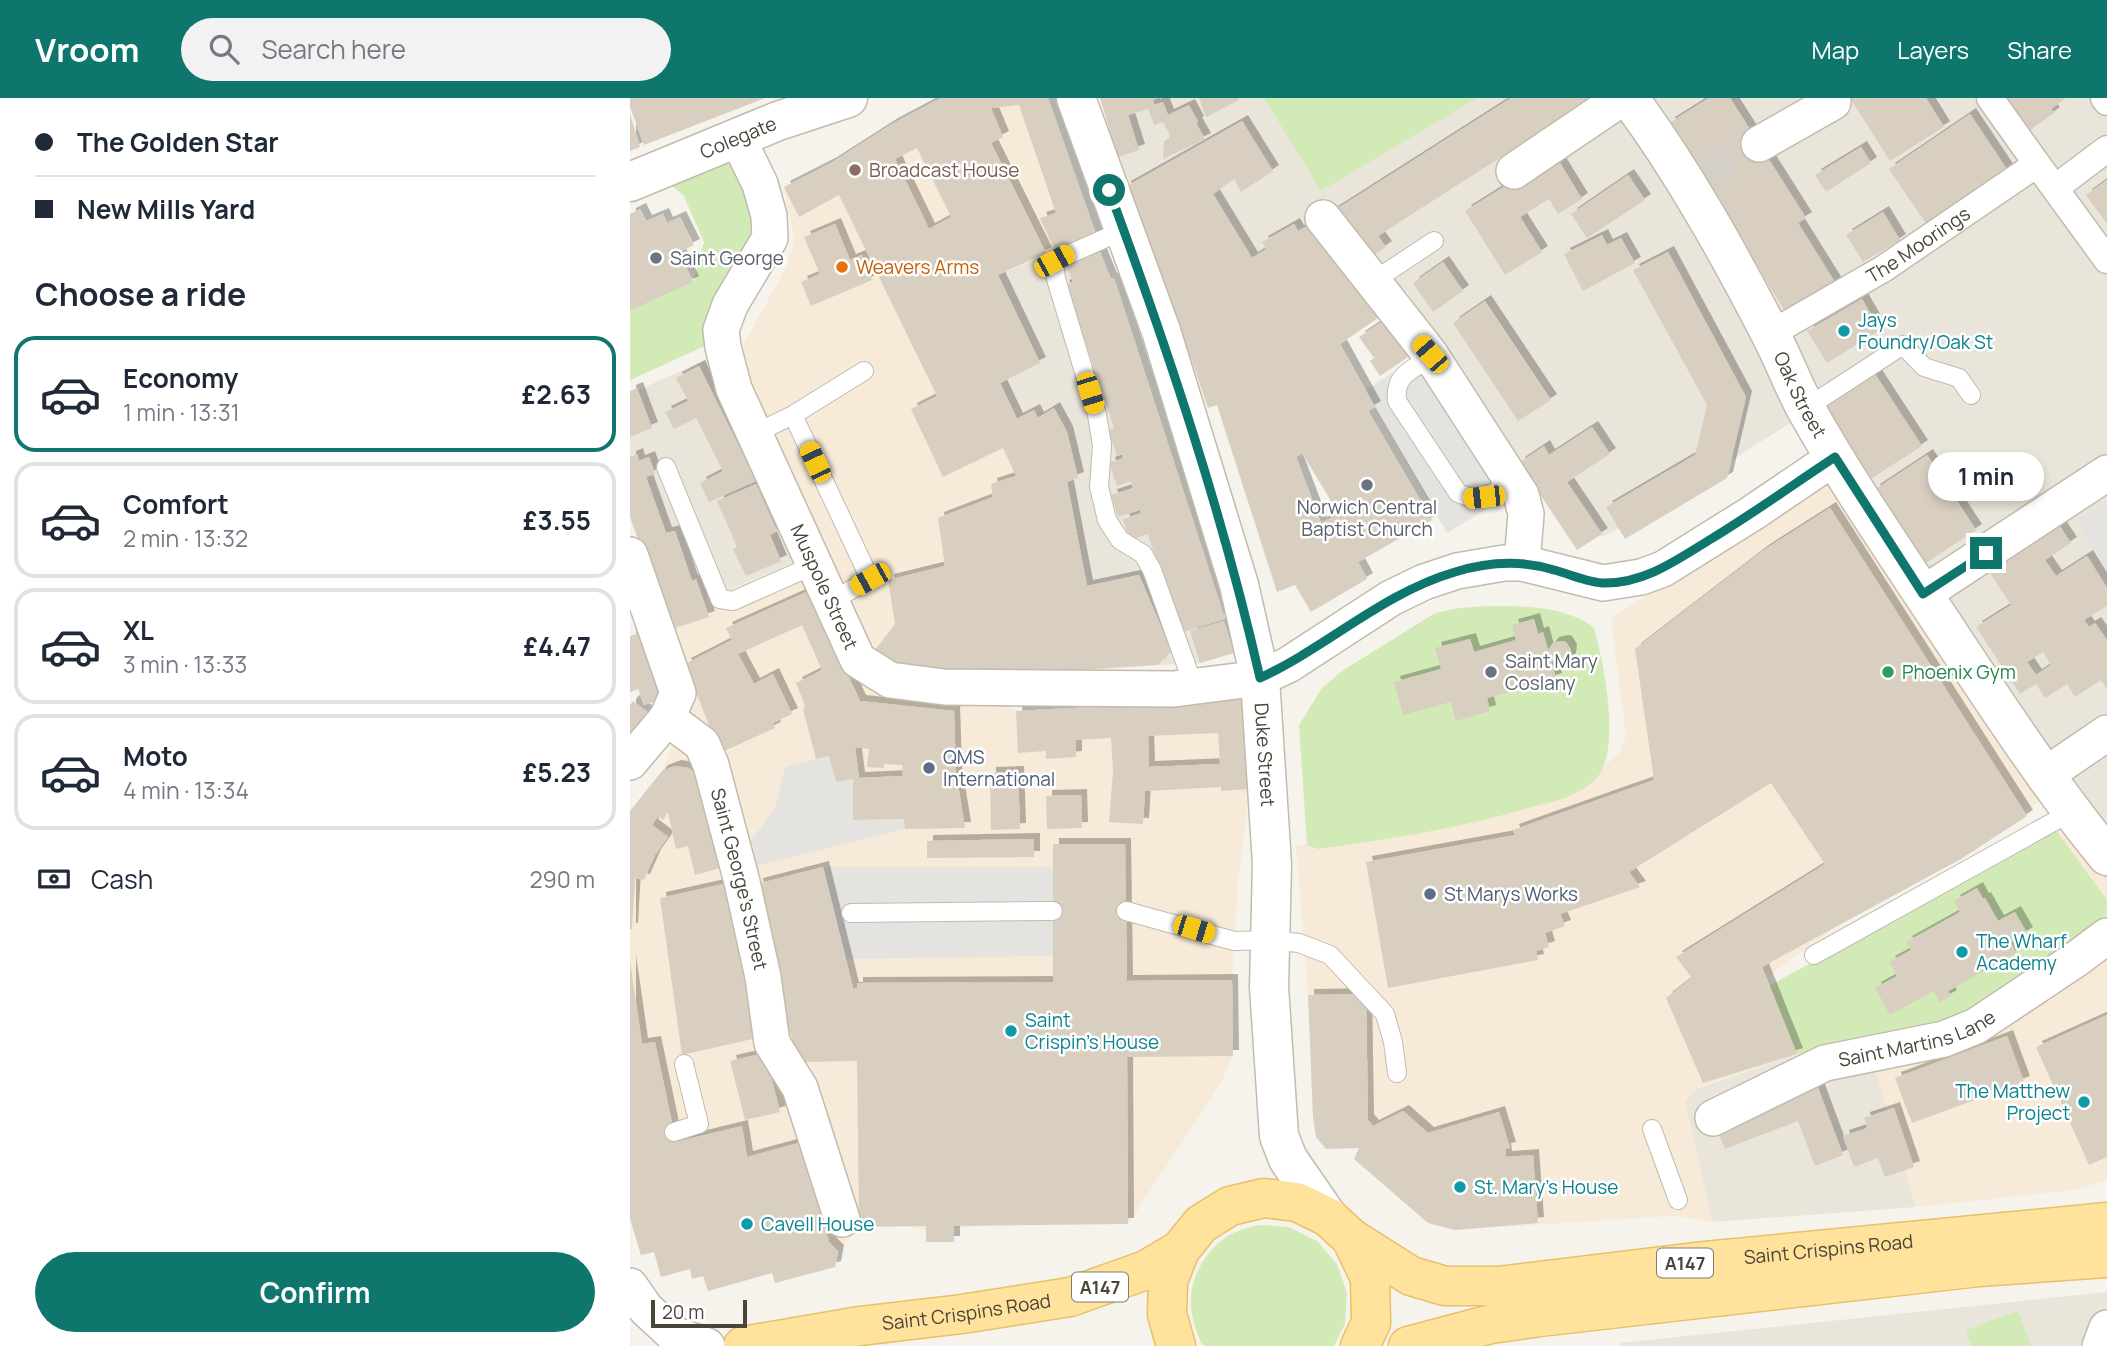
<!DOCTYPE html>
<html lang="en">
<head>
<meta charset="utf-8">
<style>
	body { margin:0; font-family:Manrope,sans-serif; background:#f2f2f3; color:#1f2937; height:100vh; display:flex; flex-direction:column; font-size:26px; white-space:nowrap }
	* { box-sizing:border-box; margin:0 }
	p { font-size:23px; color:#747a83 }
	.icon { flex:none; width:38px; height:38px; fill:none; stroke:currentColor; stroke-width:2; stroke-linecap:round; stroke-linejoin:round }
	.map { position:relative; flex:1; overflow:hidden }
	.panel { display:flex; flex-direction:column; background:#fff; width:630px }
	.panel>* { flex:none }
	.banner { display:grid; align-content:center; height:154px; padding:0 35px; background:#fff }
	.scale { position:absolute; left:21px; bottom:18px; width:96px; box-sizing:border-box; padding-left:7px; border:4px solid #4b4439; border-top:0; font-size:19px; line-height:24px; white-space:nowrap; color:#4b4439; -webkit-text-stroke:5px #fff; paint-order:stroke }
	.end { position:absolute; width:32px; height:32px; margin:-16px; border:9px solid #0f766e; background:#fff; box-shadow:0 0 0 4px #fff }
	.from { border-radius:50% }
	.bubble { position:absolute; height:49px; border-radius:24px; background:#fff; box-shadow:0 4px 10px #0003; font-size:23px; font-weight:700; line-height:49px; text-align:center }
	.car { position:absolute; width:21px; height:42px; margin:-21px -10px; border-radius:9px; box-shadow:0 0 5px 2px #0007; background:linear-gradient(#f5c518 24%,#345 0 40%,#f5c518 0 76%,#345 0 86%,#f5c518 0) }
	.banner b { display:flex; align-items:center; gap:24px; height:66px; font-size:26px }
	.banner b+b { border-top:2px solid #e0e1e3 }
	.banner i { width:18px; height:18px; background:#1f2937 }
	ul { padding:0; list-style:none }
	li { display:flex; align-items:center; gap:21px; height:116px; margin:0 14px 10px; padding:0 21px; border:4px solid #e0e1e3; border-radius:21px }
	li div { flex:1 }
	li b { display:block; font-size:26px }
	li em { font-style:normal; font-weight:700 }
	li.selected { border-color:#0f766e }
	li>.icon { width:63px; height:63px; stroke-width:1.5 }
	h2 { padding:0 35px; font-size:32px; line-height:84px }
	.pay { display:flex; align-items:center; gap:18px; height:77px; padding:0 35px; font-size:26px }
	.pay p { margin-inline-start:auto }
	.action { display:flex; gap:14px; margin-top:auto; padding:14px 35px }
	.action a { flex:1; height:80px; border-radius:42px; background:#0f766e; color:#fff; font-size:28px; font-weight:700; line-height:80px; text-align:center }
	header { display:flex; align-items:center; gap:42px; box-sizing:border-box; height:98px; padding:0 35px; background:#0f766e; color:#fff }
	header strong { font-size:33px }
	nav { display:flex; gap:38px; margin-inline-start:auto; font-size:24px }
	.search { width:490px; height:63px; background:#f2f2f3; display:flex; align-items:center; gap:18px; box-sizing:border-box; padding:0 24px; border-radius:38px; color:#747a83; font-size:26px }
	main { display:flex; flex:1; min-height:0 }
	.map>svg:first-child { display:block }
</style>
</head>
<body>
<header>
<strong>Vroom</strong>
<div class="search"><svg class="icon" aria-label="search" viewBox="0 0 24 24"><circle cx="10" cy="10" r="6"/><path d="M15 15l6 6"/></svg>Search here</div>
<nav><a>Map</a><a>Layers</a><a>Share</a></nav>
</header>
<main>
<section class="panel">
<div class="banner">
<b><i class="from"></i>The Golden Star</b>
<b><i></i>New Mills Yard</b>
</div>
<h2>Choose a ride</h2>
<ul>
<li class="selected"><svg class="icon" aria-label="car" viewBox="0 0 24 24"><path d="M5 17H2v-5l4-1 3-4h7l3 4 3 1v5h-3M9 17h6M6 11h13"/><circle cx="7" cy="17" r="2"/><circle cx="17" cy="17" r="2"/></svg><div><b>Economy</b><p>1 min · 13:31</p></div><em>£2.63</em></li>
<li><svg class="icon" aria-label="car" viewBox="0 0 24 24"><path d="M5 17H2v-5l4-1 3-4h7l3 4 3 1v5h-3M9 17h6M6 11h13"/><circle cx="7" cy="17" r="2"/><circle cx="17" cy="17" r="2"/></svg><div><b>Comfort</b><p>2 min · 13:32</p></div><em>£3.55</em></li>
<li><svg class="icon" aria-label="car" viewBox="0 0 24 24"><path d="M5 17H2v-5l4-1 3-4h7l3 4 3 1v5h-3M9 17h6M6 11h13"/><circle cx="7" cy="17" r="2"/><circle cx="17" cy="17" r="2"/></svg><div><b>XL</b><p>3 min · 13:33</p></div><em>£4.47</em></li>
<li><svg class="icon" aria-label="car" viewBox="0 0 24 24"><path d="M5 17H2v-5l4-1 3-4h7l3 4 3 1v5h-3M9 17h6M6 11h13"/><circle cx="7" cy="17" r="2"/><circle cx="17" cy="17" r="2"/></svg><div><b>Moto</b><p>4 min · 13:34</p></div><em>£5.23</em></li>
</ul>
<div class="pay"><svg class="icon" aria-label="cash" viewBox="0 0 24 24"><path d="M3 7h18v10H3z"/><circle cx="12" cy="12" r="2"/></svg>Cash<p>290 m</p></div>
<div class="action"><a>Confirm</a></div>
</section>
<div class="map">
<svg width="1477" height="1248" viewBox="0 0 1477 1248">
	<defs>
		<filter id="shadow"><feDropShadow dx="6" dy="-6" stdDeviation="0" flood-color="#0004"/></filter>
	</defs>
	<rect width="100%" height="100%" fill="#f6f3ec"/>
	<path fill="#eae5da" d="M361,0H418L467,139L470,154L481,180H484L595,521L604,555L570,565L528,567L457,488L437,384L448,380L408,320L387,321L370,285L368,177L425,153L410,120L425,115L389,7Z
		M470,0H1477V784L1411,703L1421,657L1189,307L1003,424L974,438L954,437L935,431L777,194L751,218L710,246L578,310L561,261H557Z
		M79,260L177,459L38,517L0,413V296Z
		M1239,950L1286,1109L1082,1124L1055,1003L1066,991L1167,956L1170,964Z
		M1477,1194V1248H991L990,1245Z"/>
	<path fill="#f7ead8" d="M311,0L389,7L426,115L410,121L425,153L368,177L410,265L370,285L387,320L404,312L408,319L424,310L437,334L448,380L437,384L457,487L509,477L541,552L528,567L334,582L386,613L615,601L620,691L608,784L602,882L603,958L588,990L498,1126L478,1114L304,1133L238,1122L208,1153L205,1169L145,1185L142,1175L78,1193L73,1178L62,1181L60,1171L24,1154L11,1157L0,1121V713L32,673L56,613L38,517L177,459L228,564L301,578L242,556L119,292L113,247L157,168L164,142L154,89L201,65L262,26Z
		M1201,377L1411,703L1279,776L1136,880L1140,888L1425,731L1418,712L1477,784V1082L1445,1092L1286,1109L1239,950L1170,964L1167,956L1066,990L1055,1003L1082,1124L1042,1118L825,1132L798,1125L724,1061L729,1050L686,1039L683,1019L678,897L666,748L877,705L974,669L990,654L996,638L981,520Z"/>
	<path fill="#d2eab5" d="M634,0H847L691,93Z
		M92,60L110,69L127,116L120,143L89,203L75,248L0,282V213L63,184L74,144L54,98L37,84Z
		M860,508C892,508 938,508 964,530C974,566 987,633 974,667C970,681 956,690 944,696C930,703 913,706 898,710C829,731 759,741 688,751L677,747L669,627L692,590L712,573L805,515L829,510Z
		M1425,731L1477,802V817L1437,848L1340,911L1307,924L1167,956L1139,888Z
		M629,1127L659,1129L687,1143L707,1166L717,1195L715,1226L704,1248H574C569,1242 567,1235 565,1228C553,1194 568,1158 598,1138C606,1132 619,1130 629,1127Z
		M1388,1213L1401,1248H1342L1336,1232Z"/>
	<path fill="#e5e3e0" d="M786,260L876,399L817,435L735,292Z
		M1477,404V472L1447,423Z
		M199,658L206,684L223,681L224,722L274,721L275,731L123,769L118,747L145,710L155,669Z
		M193,769H423L424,858L216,861Z"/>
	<path fill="#d8cfc1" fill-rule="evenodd" filter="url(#shadow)" d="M0,0H135L14,47L0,9Z
		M311,0H418L467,139L425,153L410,120L426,115L389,7L361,10L373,39L361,45L416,155L368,177L410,265L370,285L387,321L404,312L408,320L424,310L437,334L448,380L437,384L457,488L509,477L541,552L528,567L401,575L303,578L242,556L265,526L258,482L315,468L308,420L363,399L361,386L386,378L373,350L313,379L281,311L307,298L209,97L169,119L154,89L201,65L262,26ZM287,50L321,119L299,131L265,61Z
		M470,0H528L523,2L524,7L533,4L538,17L559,7L568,24L566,25L575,41L533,61L534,43L541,39L533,24L524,27L518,11L498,17L509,52L488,59Z
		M569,0H608L609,2L576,19Z
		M881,0H963L748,138L756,149L734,164L702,114Z
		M1079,0H1100L1176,120L1168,125L1211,194L1161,223L1039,25Z
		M1220,0H1296L1314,29L1260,63Z
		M1367,0H1436L1421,11L1424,15L1393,37Z
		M0,16L10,49L0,53Z
		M1340,16L1382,79L1301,133L1259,71Z
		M612,23L643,73L611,94L604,81L583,96L622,160L636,151L632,144L664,126L668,133L683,125L751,218L710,246L745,309L738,313L802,422L728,464L737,481L681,514L665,487L647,494L587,307L578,310L561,260L557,261L495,89ZM672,355L709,416L691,425L666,359Z
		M1231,49L1241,65L1196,94L1185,77Z
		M925,57L952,101L928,116L919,101L890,119L912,154L875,177L835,113Z
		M998,77L1015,102L957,140L941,116Z
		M1477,82V126L1456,97Z
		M10,111L16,123L33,116L37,125L50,119L64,147L49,154L63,184L0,213V116Z
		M1253,114L1270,142L1233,164L1216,137Z
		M205,126L220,162L232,157L242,182L181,208L171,184L190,176L174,139Z
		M972,137L977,147L991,140L1005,165L953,193L934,156Z
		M470,154L481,181L484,180L595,521L550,535L518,436L500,442L493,421L511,415L510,412L488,419L481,397L503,390L501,383L487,388L479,365L493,360L492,356L487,358L478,332L484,330L443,207L433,188L443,184L436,167Z
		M1038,154L1116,299L1097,380L995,441L976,409L1065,357L1077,307L1003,172Z
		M813,164L833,193L803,214L783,185Z
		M1232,201L1250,232L1197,265L1177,233Z
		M855,203L921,302L888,323L823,225Z
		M753,223L778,259L750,278L740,263L744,260L729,239Z
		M69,268L126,383L79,404L70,385L93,373L66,320L44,331L35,314L58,303L46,280Z
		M1243,273L1292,348L1239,382L1190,307Z
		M7,290L22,330L0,339V293Z
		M962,329L980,356L937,384L972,436L947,452L889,365L914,348L919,357Z
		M7,356L9,363L19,359L25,376L16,379L36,435L45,433L62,483L66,481L79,519L45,530L33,496L28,498L0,419V359Z
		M1297,357L1346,432L1293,467L1244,392Z
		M126,386L147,433L140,437L151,463L116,478L103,451L107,449L87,403Z
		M1200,410L1397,718L1331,761L1132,869L1167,956L1073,985L1036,900L1062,880L1046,859L1195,766L1141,685L999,774L1010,789L930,816L935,828L915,835L919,849L906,853L908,862L758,890L736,764L885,737L883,732L1024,682L1005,551L1134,452Z
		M1429,427L1441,445L1415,462L1426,478L1457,458L1477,490V508L1454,522L1459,529L1465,525L1477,542V591L1471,582L1445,599L1437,586L1415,600L1406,586L1390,596L1346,529L1381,507L1358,472ZM1413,554L1421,567L1406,577L1397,564Z
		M179,493L230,603L324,613L326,674L335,730L275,731L274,721L223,722V681L206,684L199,658L186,661L173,611L175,608L166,585L192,572L172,527L108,556L124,586L143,576L162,616L143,625L145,630L90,655L55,566L102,542L96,530ZM225,649L239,651L237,669L254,670V666L272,667L273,678L229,680Z
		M904,521L908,536L913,534L918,552L923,545L932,543L936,544L941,552L940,561L936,564L927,566L921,562L926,581L857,600L860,613L826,623L821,604L773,617L764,584L811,571L805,550L840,541L844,554L886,542L882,527Z
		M594,523L604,555L570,565L560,533Z
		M9,535L29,602L14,607L8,591L0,594V538Z
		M615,601L620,691L591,693V689L515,693L513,726L479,724L483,673L481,640L446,642V659L416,661V653L388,655L386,613ZM588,635L590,666L519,669L518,638Z
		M3,603L25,620L0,651V607Z
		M45,668L59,670L69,679L94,769L65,777L58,748L46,751L38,714L33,722L28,718L22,727L38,739L25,757L14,782L5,780L2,831H0V713L32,673Z
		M388,674L390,731L361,732L360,675Z
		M451,697L452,730L417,731L416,698Z
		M404,741V759L297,760V743Z
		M423,746H495L497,883L602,882L603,958L497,959L498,1126L324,1128V1144H296V1128L229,1129L227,963L169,964L152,908L127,786L193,769L223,890H227V885L423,884Z
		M98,785L131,939L52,957L30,800Z
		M1347,790L1353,801L1355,800L1368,823L1385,814L1397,835L1381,844L1386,855L1318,893L1321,898L1310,904L1304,893L1260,917L1245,890L1267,878L1259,864L1281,852L1276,844L1330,814L1324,803Z
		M0,863L12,946L25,944L46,1044L112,1028L117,1059L169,1045L177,1072L185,1069L194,1101L187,1103L199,1144L208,1153L205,1169L145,1185L142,1175L78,1193L73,1178L62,1181L60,1171L31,1179L24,1154L11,1157L0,1121Z
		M736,896L738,1022L743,1028L773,1013L798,1035L869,1014L880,1050L875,1051L876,1059L903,1057L908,1125L825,1132L798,1125L724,1061L729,1050L696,1051L686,1039L683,1019L678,897Z
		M1477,917V1059L1459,1067L1406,949Z
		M1377,938L1394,984L1282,1025L1265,980Z
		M135,955L150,1014L115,1022L100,963Z
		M1187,987L1213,1057L1185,1068L1168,1023L1095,1051L1086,1029Z
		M1264,1010L1284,1069L1255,1079L1248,1060L1224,1069L1213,1038L1237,1030L1234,1020Z"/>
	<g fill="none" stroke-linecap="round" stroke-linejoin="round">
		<path stroke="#d4d0c8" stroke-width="35" stroke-dasharray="35 18" stroke-linecap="butt" d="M1073,79L1129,46"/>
		<defs>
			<path id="service" d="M494,132L424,163L426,181L467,317L472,347L469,389L477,422L490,442L513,456L522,472L564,589
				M742,184L804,143
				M802,259C782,272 764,276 767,303L828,395C851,406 863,394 883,383
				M1176,310L1273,247L1294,269L1329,280L1341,297
				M163,317L240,481L200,504
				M124,336L163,317L234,273
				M36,369L90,501L103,503L184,467
				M496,813L604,843L639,842L669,845L700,857L755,916L763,944L767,975
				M221,815L423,813
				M1184,857L1441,714
				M1022,1031L1048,1102
				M44,1034L69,1026L54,966"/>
			<g id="pedestrian">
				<path d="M1360,0L1407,66"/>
				<path d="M1474,0L1477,4"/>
				<path d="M1425,90L1477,51"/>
				<path id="s1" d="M1140,236L1253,171L1407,66L1477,162"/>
			</g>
			<g id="minor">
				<path id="s2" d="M108,41L130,86L139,118L140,140L100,207L91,232L93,249L104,291L228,562L260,582L314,589L544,591L630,580L658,567L761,500L794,484L827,473L874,465H892L973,485L1011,479L1033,471L1121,416L1205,359"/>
				<path d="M1129,46L1203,4"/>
				<path d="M884,73L992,0"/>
				<path d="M693,120L800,256L891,397L896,416L892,465"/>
				<path d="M0,457L48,595L37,620L0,664"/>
				<path d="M1293,496L1477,375"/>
				<path id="s3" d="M37,620L72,646L81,667L112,784L133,879L142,945L170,990L212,1121"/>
				<path d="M1414,678L1477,635"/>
				<path id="s4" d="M1083,1020L1195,965L1314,941L1346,928L1445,862L1477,838"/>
				<path d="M0,1188L16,1211L43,1236L77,1248"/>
				<path d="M1470,1248L1477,1230"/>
			</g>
			<g id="tertiary">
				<path id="s5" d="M446,0L531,233L609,487L630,580L642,766L639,889L649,1038L658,1061L698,1119"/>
				<path id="s6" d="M999,0C1053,73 1098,154 1140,235C1153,260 1163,287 1176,311C1219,388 1270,461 1318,534C1369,611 1419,687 1477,758"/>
				<path id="s7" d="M0,84L148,23L218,0"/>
			</g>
			<g id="primary">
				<path id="s8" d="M721,1140L781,1178L815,1188H868L1065,1164L1477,1124"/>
				<path id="s9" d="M113,1248L230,1228L332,1216L440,1199L516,1172L550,1152"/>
				<path d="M546,1248L537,1216L538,1183L550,1152L571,1126L600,1108L634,1100L667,1104L698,1119L721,1140L740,1180L741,1225L730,1248"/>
				<path d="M778,1248L861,1226L910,1219L1349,1169L1477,1160"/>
			</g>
		</defs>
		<use href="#service" stroke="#c2bbae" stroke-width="20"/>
		<use href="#pedestrian" stroke="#c2bbae" stroke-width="29"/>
		<use href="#minor" stroke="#c2bbae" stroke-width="38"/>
		<use href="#tertiary" stroke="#c2bbae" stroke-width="41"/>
		<use href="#primary" stroke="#e6c16a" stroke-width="41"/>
		<use href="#service" stroke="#fff" stroke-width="18"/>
		<use href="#pedestrian" stroke="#fff" stroke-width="26"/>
		<use href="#minor" stroke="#fff" stroke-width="35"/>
		<use href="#tertiary" stroke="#fff" stroke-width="38"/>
		<use href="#primary" stroke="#ffe39c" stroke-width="38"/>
	</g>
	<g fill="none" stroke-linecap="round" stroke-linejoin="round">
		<path stroke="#0f766e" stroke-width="9" d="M479,92C538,252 592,413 630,580C697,549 753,495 825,474C857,464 892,462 924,472C940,476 959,485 975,485C1016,485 1048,461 1081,441C1124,415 1164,386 1205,359L1293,496L1356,455"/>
	</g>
	<circle fill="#8d6e63" stroke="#fff" stroke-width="2.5" cx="225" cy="72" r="7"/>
	<g fill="#6b7280" stroke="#fff" stroke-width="2.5">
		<circle cx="26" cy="160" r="7"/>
		<circle cx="737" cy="387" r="7"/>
		<circle cx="861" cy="574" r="7"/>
	</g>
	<circle fill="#e8710a" stroke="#fff" stroke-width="2.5" cx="212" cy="169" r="7"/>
	<g fill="#0f9aa8" stroke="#fff" stroke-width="2.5">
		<circle cx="1214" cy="233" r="7"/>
		<circle cx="1332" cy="854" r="7"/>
		<circle cx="381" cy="933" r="7"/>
		<circle cx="1454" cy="1004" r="7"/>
		<circle cx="830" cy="1089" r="7"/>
		<circle cx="117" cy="1126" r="7"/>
	</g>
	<circle fill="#2e9e5b" stroke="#fff" stroke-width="2.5" cx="1258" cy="574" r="7"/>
	<g fill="#5c6f8a" stroke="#fff" stroke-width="2.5">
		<circle cx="299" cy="670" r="7"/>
		<circle cx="800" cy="796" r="7"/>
	</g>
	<g text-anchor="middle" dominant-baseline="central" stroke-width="5" stroke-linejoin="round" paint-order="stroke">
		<g fill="#fff" stroke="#817c74" stroke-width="2">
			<rect x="1027" y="1150.5" width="56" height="29" rx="5"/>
			<rect x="442" y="1174.5" width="56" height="29" rx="5"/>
		</g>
		<g font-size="18" font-weight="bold" fill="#4b4439">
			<text x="1055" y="1165">A147</text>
			<text x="470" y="1189">A147</text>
		</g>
		<g font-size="19" fill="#4b4439" stroke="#fff">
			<text stroke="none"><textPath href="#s7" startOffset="117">Colegate</textPath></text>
			<text stroke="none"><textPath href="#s1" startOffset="173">The Moorings</textPath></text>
			<text stroke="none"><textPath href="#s6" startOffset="343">Oak Street</textPath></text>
			<text stroke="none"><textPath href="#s2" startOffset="488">Muspole Street</textPath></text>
			<text stroke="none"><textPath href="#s5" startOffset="686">Duke Street</textPath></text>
			<text stroke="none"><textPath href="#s3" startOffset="184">Saint George's Street</textPath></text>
			<text stroke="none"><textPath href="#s4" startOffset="220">Saint Martins Lane</textPath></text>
			<text stroke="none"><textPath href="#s8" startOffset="492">Saint Crispins Road</textPath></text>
			<text stroke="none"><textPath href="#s9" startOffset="226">Saint Crispins Road</textPath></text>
		</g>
		<g font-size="19" fill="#785e54" stroke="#fff" text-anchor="start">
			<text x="239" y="72">Broadcast House</text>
		</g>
		<g font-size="19" fill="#5b616d" stroke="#fff" text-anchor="start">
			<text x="40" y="160">Saint George</text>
			<text x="737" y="409" text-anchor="middle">Norwich Central<tspan x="737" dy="22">Baptist Church</tspan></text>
			<text x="875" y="563">Saint Mary<tspan x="875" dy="22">Coslany</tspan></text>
		</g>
		<g font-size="19" fill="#c56008" stroke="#fff" text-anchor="start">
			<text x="226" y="169">Weavers Arms</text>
		</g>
		<g font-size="19" fill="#0d838f" stroke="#fff" text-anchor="start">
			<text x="1228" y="222">Jays<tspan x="1228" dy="22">Foundry/Oak St</tspan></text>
			<text x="1346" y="843">The Wharf<tspan x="1346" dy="22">Academy</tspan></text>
			<text x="395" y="922">Saint<tspan x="395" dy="22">Crispin's House</tspan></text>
			<text x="1440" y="993" text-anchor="end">The Matthew<tspan x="1440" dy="22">Project</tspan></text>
			<text x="844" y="1089">St. Mary's House</text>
			<text x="131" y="1126">Cavell House</text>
		</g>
		<g font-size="19" fill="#27864d" stroke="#fff" text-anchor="start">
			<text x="1272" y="574">Phoenix Gym</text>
		</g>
		<g font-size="19" fill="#4e5e75" stroke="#fff" text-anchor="start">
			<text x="313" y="659">QMS<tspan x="313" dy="22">International</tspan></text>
			<text x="814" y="796">St Marys Works</text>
		</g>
	</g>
</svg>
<div class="scale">20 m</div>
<i class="end from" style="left:479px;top:92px"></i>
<i class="end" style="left:1356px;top:455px"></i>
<div class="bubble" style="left:1298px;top:354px;width:116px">1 min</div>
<i class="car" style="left:424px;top:163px;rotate:61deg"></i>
<i class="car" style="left:800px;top:256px;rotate:319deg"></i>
<i class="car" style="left:460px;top:295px;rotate:163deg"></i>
<i class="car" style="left:185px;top:364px;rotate:335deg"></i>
<i class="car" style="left:854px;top:399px;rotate:264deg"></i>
<i class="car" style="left:240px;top:481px;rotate:241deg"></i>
<i class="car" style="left:564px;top:831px;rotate:107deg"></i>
</div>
</main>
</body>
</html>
